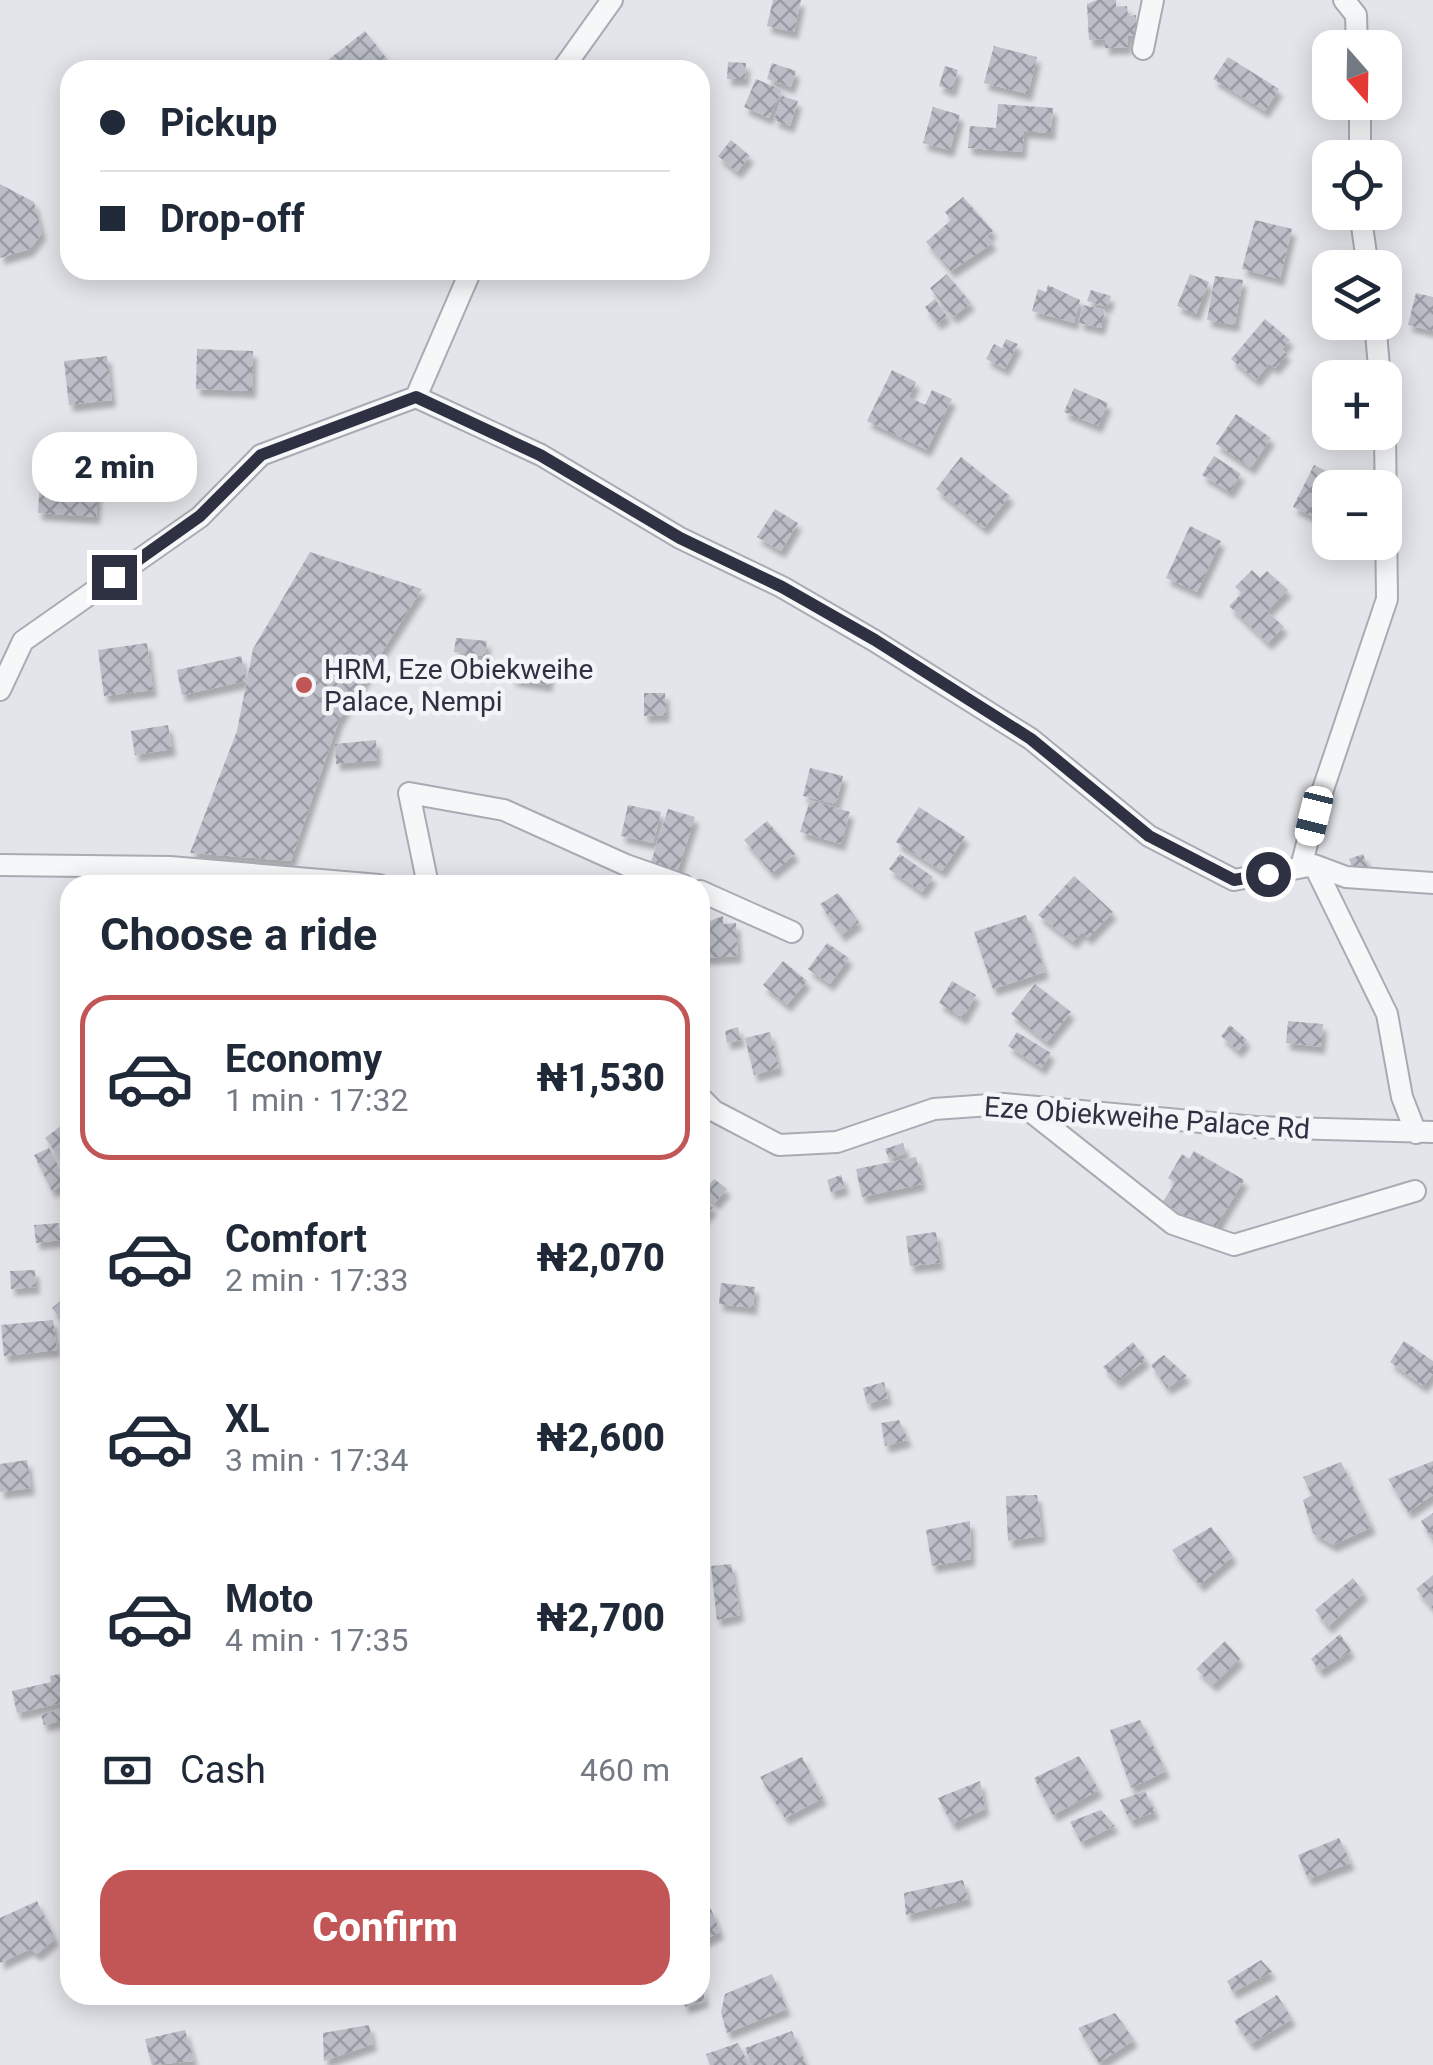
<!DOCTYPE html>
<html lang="en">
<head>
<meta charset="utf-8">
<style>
	body { margin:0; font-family:Roboto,sans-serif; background:#f2f2f3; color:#1f2937; height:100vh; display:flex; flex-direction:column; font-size:38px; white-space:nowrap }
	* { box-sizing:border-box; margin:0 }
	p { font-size:32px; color:#747a83 }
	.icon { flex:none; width:55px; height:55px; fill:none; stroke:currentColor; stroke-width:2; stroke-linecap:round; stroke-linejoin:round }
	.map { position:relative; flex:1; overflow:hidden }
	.drawer { position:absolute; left:60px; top:875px; width:650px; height:1130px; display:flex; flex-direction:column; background:#fff; border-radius:30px; box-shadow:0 5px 25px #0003 }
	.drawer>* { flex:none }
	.banner { position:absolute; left:60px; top:60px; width:650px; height:220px; border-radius:30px; box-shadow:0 5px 25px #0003; display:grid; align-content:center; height:220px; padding:0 40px; background:#fff }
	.needle { width:65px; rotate:160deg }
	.tools { position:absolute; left:1312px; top:30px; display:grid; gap:20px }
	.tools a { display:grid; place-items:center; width:90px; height:90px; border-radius:20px; background:#fff; box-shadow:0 5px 25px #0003; font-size:50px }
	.end { position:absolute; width:45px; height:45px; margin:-22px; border:12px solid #2d3141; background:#fff; box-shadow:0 0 0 5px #fff }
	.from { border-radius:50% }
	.bubble { position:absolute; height:70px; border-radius:30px; background:#fff; box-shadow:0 5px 25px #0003; font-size:32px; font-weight:800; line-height:70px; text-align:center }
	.car { position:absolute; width:30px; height:60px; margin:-30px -15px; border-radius:12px; box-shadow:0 0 8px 2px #0007; background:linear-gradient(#fff 24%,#345 0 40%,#fff 0 76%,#345 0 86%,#fff 0) }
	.banner b { display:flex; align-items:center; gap:35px; height:95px; font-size:38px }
	.banner b+b { border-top:2px solid #e0e1e3 }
	.banner i { width:25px; height:25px; background:#1f2937 }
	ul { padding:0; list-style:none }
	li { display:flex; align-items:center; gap:30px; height:165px; margin:0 20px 15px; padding:0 20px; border:5px solid transparent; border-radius:30px }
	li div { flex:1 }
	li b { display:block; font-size:38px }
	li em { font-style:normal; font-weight:800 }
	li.selected { border-color:#c25656 }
	li>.icon { width:90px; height:90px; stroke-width:1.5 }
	h2 { padding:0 40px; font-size:45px; line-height:120px }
	.pay { display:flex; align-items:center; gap:25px; height:110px; padding:0 40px; font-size:38px }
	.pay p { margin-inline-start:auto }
	.primary-button { display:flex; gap:20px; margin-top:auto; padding:20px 40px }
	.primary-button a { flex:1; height:115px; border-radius:30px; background:#c25656; color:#fff; font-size:40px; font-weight:800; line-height:115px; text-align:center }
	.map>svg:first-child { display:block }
</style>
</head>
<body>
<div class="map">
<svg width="1433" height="2065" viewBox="0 0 1433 2065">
	<defs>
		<pattern id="building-cross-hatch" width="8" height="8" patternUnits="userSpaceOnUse" patternTransform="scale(2.5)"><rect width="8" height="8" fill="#bbbec7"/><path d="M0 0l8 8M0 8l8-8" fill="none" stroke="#989ba3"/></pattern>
		<filter id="shadow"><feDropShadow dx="4" dy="7" stdDeviation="2.5" flood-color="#0004"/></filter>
	</defs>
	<rect width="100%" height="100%" fill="#e4e5ea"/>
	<path fill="url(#building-cross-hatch)" filter="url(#shadow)" d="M773,0H801L794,32L767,26Z
		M1097,0H1116V7L1127,6L1128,16L1136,15L1137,35L1128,36V47L1105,48V39L1089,40L1087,4Z
		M365,31L391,64L383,70H336L328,60Z
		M994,46L1037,57L1028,94L984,83Z
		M1228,57L1279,89L1265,111L1213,79Z
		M728,62L746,63L745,79H727Z
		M772,63L796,71L791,87L767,79Z
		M945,66L958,70L952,90L939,86Z
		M756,79L782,90L769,118L744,107Z
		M782,96L798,101L790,126L774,120Z
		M998,104L1053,108L1051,133L1024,131L1022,152L968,148L970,126L996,128Z
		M933,107L960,115L950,150L923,143Z
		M731,140L750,156L737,172L718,156Z
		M0,184L34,202L42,233L30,249L0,258Z
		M963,197L993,231L987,236L993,243L951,271L926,242L951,220L945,212Z
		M1255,220L1292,229L1280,279L1242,269Z
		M947,274L971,303L953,317L930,288Z
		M1190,274L1209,282L1196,314L1177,306Z
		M1215,276L1243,280L1235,325L1207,320Z
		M1048,285L1080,300L1074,323L1032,311L1038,289L1046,292Z
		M1091,290L1111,296L1107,307L1087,301Z
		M1416,293L1433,297V331L1408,325Z
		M935,299L947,316L937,323L925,307Z
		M1083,305L1105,310L1101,328L1079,323Z
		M1265,319L1290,340L1282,349L1287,354L1275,368L1269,364L1256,380L1231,359Z
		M1006,339L1018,344L1005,369L986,359L994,344L1002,348Z
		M197,349L253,351L252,391L196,389Z
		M107,356L112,400L69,405L64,361Z
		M892,370L916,382L909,397L925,405L932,390L952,399L927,450L867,421Z
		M1074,388L1108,403L1098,426L1064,412Z
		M1236,414L1271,438L1251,468L1216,444Z
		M1214,456L1241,474L1230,492L1202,475Z
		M961,457L1010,496L984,528L936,489Z
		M1314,465L1349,482L1346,488H1330L1328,524L1293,507Z
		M40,481L98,485L96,517L38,513Z
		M775,509L798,523L781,551L757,537Z
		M1190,526L1221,541L1197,592L1166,578Z
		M310,552L422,589L339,720L291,861L190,853L237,731L253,649Z
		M1252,570L1260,578L1267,571L1288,590L1267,611L1284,627L1268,643L1229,606L1242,593L1235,587Z
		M456,638L487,641L485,656L454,652Z
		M147,643L153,690L104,696L98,650Z
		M241,656L246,681L182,695L177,670Z
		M515,661L551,668L548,685L512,679Z
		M644,693H665L666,715L644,716Z
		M168,725L172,749L135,755L131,731Z
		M376,740L377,760L336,764L335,744Z
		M810,768L843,776L836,804L803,796Z
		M810,800L850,812L841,844L800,832Z
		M628,805L661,812L653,843L621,836Z
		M919,807L965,837L942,871L896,842Z
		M668,809L695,817L677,873L650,865Z
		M767,821L795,854L772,873L744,840Z
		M900,854L933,877L922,892L889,869Z
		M1363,854L1369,869L1355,874L1349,859Z
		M1074,876L1113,912L1088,938L1082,932L1073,942L1038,915Z
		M838,893L859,922L841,935L820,904Z
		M1026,915L1045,972L993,989L974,932Z
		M723,916V924L736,923L738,956L700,958V925Z
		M827,943L849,958L830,984L808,969Z
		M783,961L807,981L787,1005L763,985Z
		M952,981L976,995L963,1018L939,1003Z
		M1035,984L1071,1012L1047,1042L1011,1014Z
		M1288,1021L1323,1024L1321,1047L1286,1043Z
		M1230,1025L1247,1040L1238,1051L1221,1036Z
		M738,1027L741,1040L727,1043L725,1031Z
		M770,1032L779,1068L754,1075L745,1038Z
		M1017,1032L1051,1053L1042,1068L1008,1046Z
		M70,1119V1172L45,1138Z
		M903,1143L906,1153L889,1159L885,1149Z
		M49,1148L67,1183L52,1191L34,1155Z
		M1194,1151L1244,1180L1213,1232L1162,1203L1175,1183L1168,1178L1182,1154L1189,1159Z
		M916,1157L922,1184L862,1197L856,1169Z
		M841,1175L845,1188L831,1192L827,1180Z
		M714,1179L727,1189L715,1203L702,1193Z
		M700,1196L713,1207L700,1222Z
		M59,1223L60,1240L36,1243L34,1225Z
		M936,1232L940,1263L910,1266L906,1236Z
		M62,1251H70V1285L65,1286Z
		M35,1270L36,1287L11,1289L10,1271Z
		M721,1283L755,1287L753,1308L719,1304Z
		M70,1293V1323L66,1326L52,1308Z
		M53,1320L57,1350L4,1356L1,1325Z
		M1404,1341L1433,1361V1374L1423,1386L1390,1362Z
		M1133,1342L1146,1360L1117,1382L1103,1367Z
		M1164,1355L1187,1376L1167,1388L1151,1365Z
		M884,1382L888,1398L867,1404L863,1388Z
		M899,1420L908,1440L885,1446L881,1423Z
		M27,1460L31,1488L0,1492V1464Z
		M1433,1461V1495L1408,1512L1388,1479Z
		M1341,1462L1372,1527L1333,1545L1313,1533L1303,1500L1312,1495L1303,1477Z
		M1037,1495L1042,1536L1008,1541L1006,1496Z
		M1433,1513V1541L1421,1521Z
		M970,1521L971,1559L932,1566L926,1530Z
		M1211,1527L1233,1556L1200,1585L1172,1550Z
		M731,1564L740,1615L717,1620L711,1566Z
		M1433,1575V1609L1416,1589Z
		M1353,1578L1364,1593L1328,1627L1315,1610Z
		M1340,1634L1351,1651L1320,1671L1311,1659Z
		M1225,1641L1240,1659L1213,1685L1196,1669Z
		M69,1672L70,1701L17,1713L12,1691L51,1682L50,1676Z
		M60,1709L63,1720L44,1725L41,1715Z
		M1140,1720L1166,1771L1131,1788L1110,1730Z
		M1079,1756L1099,1790L1053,1815L1034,1778Z
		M802,1757L823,1798L785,1818L760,1777Z
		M980,1781L985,1809L952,1824L938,1798Z
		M1145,1791L1155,1812L1130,1821L1120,1800Z
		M1101,1810L1115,1826L1081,1842L1070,1822Z
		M1339,1838L1351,1863L1308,1879L1298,1855Z
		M963,1880L968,1899L906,1915L904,1893Z
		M37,1901L55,1939L37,1954L30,1949L0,1963V1918Z
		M711,1909L720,1932L700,1942V1914Z
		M1261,1960L1272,1972L1233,1992L1227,1981Z
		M772,1974L787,2009L727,2033L721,2012L725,1994Z
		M700,1979L705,2000L685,2007L682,1995H700Z
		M1277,1995L1292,2019L1251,2044L1234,2021Z
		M1115,2013L1134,2040L1099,2063L1078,2028Z
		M369,2025L373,2044L324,2061L323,2033Z
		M185,2030L194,2061L152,2065L145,2039Z
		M792,2031L806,2065H751L745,2048Z
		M738,2043L749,2065H710L706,2054Z"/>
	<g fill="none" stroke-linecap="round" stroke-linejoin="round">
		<defs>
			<path id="minor" d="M1344,0L1356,15L1357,48
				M1143,49L1153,0
				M562,70L612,0
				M1360,158V102
				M1360,212L1368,268
				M1375,322L1380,378
				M416,397L471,270
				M0,690L23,641L200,517L261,455L416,397L541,455L680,538L782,587L875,641L1031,739L1149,836L1234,880L1314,865L1346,877L1433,883
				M0,865L170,867L379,885
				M1314,865L1387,1014L1402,1097L1416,1133
				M1301,867L1314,816L1387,599L1385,432
				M428,885L409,793L504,810L626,865L683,885
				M700,891L792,932
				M700,1097L714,1111L779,1145L837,1142L934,1109L1004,1104L1256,1127L1433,1132
				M1025,1107L1173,1224L1234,1245L1415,1191"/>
		</defs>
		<use href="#minor" stroke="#a9abb4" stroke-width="24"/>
		<use href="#minor" stroke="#f6f7f9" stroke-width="20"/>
	</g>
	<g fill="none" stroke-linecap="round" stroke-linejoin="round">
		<path stroke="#2d3141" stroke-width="12" d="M114,577L200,516L261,455L416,397L540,455L680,538L782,587L875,640L1031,739L1149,836L1234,880L1268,874"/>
	</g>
	<circle fill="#c25656" stroke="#f3f4f8" stroke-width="4" cx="304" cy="685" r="10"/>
	<g text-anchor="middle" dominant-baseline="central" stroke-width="9" stroke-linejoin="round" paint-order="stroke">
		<g font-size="28" fill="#2d3141" stroke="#f3f4f8" text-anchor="start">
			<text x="324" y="669">HRM, Eze Obiekweihe<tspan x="324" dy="32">Palace, Nempi</tspan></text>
		</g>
		<g font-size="28" fill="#2d3141" stroke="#f3f4f8">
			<text transform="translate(1147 1118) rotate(4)">Eze Obiekweihe Palace Rd</text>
		</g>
	</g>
</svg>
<div class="tools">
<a><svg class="needle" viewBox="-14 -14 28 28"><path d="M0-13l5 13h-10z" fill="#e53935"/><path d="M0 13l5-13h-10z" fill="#747a83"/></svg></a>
<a><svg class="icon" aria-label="locate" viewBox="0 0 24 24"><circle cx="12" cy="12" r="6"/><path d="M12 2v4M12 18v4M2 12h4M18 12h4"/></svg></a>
<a><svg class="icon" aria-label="layers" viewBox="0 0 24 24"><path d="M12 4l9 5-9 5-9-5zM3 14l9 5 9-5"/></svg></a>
<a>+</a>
<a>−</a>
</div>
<i class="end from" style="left:1268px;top:874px"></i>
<i class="end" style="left:114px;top:577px"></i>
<div class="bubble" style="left:32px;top:432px;width:165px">2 min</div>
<i class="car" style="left:1314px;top:816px;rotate:194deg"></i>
<div class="banner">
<b><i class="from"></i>Pickup</b>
<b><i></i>Drop-off</b>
</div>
<section class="drawer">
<h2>Choose a ride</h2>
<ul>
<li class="selected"><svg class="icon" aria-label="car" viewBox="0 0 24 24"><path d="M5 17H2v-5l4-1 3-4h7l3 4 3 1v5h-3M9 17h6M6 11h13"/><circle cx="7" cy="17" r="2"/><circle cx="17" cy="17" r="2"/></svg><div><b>Economy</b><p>1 min · 17:32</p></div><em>₦1,530</em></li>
<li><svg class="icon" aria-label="car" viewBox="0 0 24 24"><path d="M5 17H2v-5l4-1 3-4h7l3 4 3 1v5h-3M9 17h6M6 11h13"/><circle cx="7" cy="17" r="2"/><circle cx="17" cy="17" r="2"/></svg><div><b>Comfort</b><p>2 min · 17:33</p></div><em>₦2,070</em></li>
<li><svg class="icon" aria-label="car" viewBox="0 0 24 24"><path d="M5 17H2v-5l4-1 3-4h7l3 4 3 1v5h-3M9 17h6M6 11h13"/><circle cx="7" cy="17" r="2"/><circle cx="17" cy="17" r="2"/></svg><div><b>XL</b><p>3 min · 17:34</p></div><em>₦2,600</em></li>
<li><svg class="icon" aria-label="car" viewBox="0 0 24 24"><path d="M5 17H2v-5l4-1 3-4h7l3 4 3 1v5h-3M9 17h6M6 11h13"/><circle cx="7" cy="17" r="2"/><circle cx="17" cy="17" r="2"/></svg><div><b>Moto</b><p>4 min · 17:35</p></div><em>₦2,700</em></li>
</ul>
<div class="pay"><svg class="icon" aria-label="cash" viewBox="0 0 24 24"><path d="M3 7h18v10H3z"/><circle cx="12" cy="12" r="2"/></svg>Cash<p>460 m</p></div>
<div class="primary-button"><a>Confirm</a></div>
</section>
</div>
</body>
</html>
